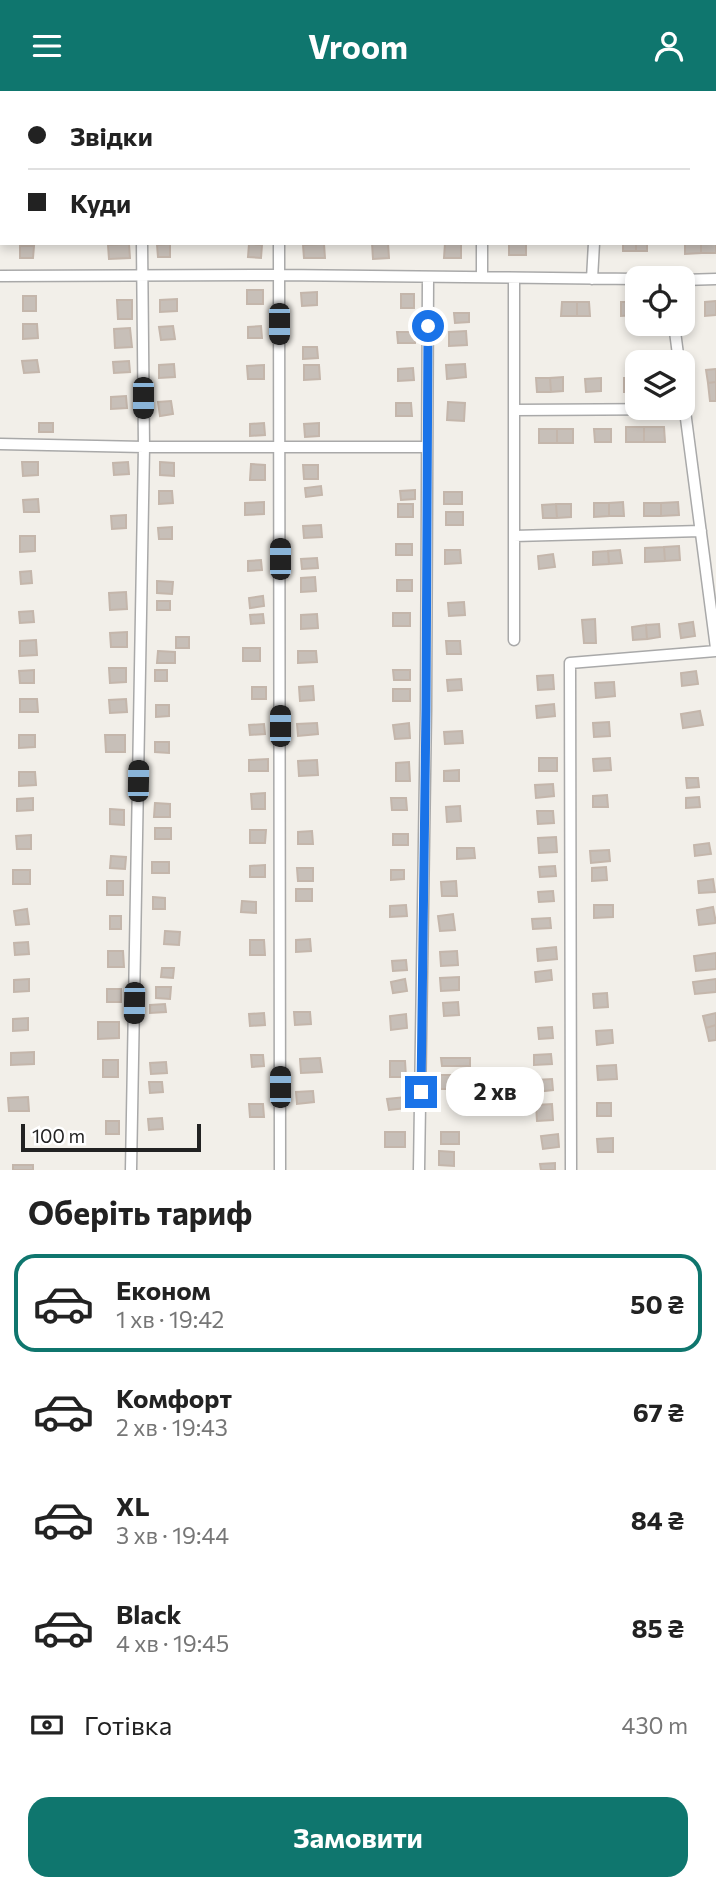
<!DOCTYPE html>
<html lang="uk">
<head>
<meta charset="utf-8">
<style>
	body { margin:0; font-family:Commissioner,sans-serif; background:#f6f6f6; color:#222; height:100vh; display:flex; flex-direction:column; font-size:26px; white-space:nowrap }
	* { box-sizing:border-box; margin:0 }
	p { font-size:23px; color:#767676 }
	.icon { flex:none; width:38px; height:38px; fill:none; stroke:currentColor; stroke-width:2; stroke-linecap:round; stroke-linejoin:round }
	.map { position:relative; height:1079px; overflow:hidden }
	.side { display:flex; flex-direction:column; background:#fff; flex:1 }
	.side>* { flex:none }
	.guide { position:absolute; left:0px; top:0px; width:718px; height:154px; box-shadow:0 4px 10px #0003; display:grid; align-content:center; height:154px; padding:0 28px; background:#fff }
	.controls { position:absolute; left:625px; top:175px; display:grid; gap:14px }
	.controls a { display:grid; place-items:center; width:70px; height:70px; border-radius:14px; background:#fff; box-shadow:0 4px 10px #0003; font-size:35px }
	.scale { position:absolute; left:21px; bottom:18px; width:180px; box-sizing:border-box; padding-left:7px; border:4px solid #222; border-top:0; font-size:19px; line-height:24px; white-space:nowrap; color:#222; -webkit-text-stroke:5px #fff; paint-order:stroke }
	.end { position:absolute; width:32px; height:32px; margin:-16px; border:9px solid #1a73e8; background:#fff; box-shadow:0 0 0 4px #fff }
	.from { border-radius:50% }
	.bubble { position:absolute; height:49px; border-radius:21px; background:#fff; box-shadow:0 4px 10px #0003; font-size:23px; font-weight:700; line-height:49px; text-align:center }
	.car { position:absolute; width:21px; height:42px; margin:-21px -10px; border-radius:9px; box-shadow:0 0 5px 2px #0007; background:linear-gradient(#222 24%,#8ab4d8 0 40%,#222 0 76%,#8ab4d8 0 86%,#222 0) }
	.guide b { display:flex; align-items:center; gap:24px; height:66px; font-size:26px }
	.guide b+b { border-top:2px solid #e0e0e0 }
	.guide i { width:18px; height:18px; background:#222 }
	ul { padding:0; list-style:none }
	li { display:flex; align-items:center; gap:21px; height:98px; margin:0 14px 10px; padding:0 14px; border:4px solid transparent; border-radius:21px }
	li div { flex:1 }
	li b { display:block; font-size:26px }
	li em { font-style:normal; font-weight:700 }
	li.on { border-color:#0f766e }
	li>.icon { width:63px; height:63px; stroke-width:1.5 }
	h2 { padding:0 28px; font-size:32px; line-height:84px }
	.pay { display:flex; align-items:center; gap:18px; height:77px; padding:0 28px; font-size:26px }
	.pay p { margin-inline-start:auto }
	.cta { display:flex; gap:14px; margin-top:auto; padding:14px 28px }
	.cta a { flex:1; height:80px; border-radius:21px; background:#0f766e; color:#fff; font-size:28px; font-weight:700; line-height:80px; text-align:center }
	header { display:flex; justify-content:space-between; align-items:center; height:91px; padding:0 28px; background:#0f766e; color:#fff; font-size:32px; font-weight:700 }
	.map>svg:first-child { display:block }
</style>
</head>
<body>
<header><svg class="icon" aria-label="menu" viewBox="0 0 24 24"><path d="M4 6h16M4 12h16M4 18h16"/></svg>Vroom<svg class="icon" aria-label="person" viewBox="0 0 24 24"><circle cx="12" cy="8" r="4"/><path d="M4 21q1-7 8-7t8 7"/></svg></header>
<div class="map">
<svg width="716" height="1079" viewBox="0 0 716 1079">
	<rect width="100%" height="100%" fill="#f2efe9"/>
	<path fill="#c7bfb8" stroke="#c4b6ab" stroke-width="2" d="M372,152H388L389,167L373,168Z
		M445,152L461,153V167H444Z
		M509,152H526V164H509Z
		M623,152H636V160H623Z
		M636,152H647V160H636Z
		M685,152H701V162L685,163Z
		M701,152H716V162H701Z
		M129,153L130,167L109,168L108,154Z
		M170,153V166H158L157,154Z
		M249,153L262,154L261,167L248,166Z
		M324,153L325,167H304L303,154Z
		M20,155H34L33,167H20Z
		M247,199H263V213H247Z
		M317,201V214L302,215L301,202Z
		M401,203H414V217H401Z
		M23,205H36V220H23Z
		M177,208V220L160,221V209Z
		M117,209H132V228H118Z
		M716,210V224L705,225V211Z
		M562,211H577V225H561Z
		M577,211H589L590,225H577Z
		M621,211H636V224L621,225Z
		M454,222H469V231L455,232Z
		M23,233H37L38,247L23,248Z
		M173,235L175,248L161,249L159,236Z
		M261,235L262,247H248V236Z
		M130,237L132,256L115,257L114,238Z
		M466,240L467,254L449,255V241Z
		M397,241H415V252H398Z
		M303,256H317L318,267L303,268Z
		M37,269L39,281L24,282L22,270Z
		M129,270L130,281L114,282L113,271Z
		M174,273L175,286L159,287V274Z
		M465,273L466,286L447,288L446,274Z
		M264,274V288H248L247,275Z
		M304,274H319L320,288L304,289Z
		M413,277L414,289L398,290V278Z
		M716,278V291L708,292L706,279Z
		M563,286V300L551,301L550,287Z
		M536,287H550L551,301H537Z
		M601,287V300L586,301L585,288Z
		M624,287H637V301H624Z
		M716,291V310H710L708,292Z
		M126,305L127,317L111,318V306Z
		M171,310L173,323L160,325L158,311Z
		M448,311L465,312L464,330L447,329Z
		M396,312H411L412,325H396Z
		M39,332H53V341H39Z
		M264,332L265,344L250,345V333Z
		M319,332V345L305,346L304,333Z
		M626,336H644V351H626Z
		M644,336H664L665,351H644Z
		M539,338H557V352H539Z
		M557,338H573V352H557Z
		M594,338H611V351H595Z
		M22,371H38V384L23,385Z
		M128,371L129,383L114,384L113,372Z
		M160,371L174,372V385L160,384Z
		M251,373L265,374V389H250Z
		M303,374H318V388H304Z
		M321,395L322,404L306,406L305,397Z
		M415,399V408L401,409L400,400Z
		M159,400H172L173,412L159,413Z
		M444,401H462V413H444Z
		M38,408L39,421H24L23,409Z
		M264,411V423L245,424V412Z
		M623,411L624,425H609V412Z
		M678,411L679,424L661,425V412Z
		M594,412H609V425L594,426Z
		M644,412H661V425H644Z
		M398,413H413V426H398Z
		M556,413H571V426L557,427Z
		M556,413L557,427H543L542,414Z
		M446,421H463V434H446Z
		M126,424V437L112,438L111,425Z
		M321,434L322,446L304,447L303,435Z
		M172,436V448H159L158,437Z
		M20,445H35V460L20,461Z
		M396,453H412V464H396Z
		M679,455L680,469L665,470L664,456Z
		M664,456L665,470L645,471V457Z
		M445,459H460L461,472L445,473Z
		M620,459L622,472L609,473L608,460Z
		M608,460L609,473L593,474V461Z
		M553,463L555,476L539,478L538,465Z
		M317,467L318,477L302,478L301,468Z
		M261,469L262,479L248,480V470Z
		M31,480L32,492L21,493L20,481Z
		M315,486L316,500L301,501V487Z
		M397,489H412V500H397Z
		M157,490L173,491L172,503L157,502Z
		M126,501L127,518L110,519L109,502Z
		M263,505L264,515L250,517L249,507Z
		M157,510H170V519H157Z
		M464,511L465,524L449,525L448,512Z
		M33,520L34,531L20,532L19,521Z
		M393,522H410V535H393Z
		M263,523L264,532L251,533L250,524Z
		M317,523L318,537L301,538V524Z
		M595,528L596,552H584L582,529Z
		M693,531L695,545L681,547L679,533Z
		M659,533L660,546L647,548L646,534Z
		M646,534L647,548L633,549L632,536Z
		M127,541V556H111L110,542Z
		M176,546H189V557H176Z
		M36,549L37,564L20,565V550Z
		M446,550H460L461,563H447Z
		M243,557H260V570H243Z
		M158,560L175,561V572H157Z
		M298,560H316L317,571L298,572Z
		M109,577H126V591L110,592Z
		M34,579V592H20L19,580Z
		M155,579H167V590H155Z
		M393,579H410V589H394Z
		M696,580L698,593L682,595L681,582Z
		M553,584L554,598L538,599L537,585Z
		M461,588L462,599L448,600L447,589Z
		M614,591L615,605L596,607L595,592Z
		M313,595L314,609L300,610L299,596Z
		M252,596H266V608H252Z
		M393,598H410V610H393Z
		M20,608H37L38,621H20Z
		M126,608L127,621L110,622L109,609Z
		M554,613L555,625L537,627L536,615Z
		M156,614H169V625L156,626Z
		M700,620L703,634L683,637L681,623Z
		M609,631L610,645L594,646L593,632Z
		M317,632L318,643L298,645L297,633Z
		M409,632L410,647L395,648L393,634Z
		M264,633L265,643L250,644L249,634Z
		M462,640L463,652L445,653L444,641Z
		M19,644H35V656L19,657Z
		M105,644H125V661H106Z
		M155,651H169V662L155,661Z
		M539,667H557V680H539Z
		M610,667L611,679L594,680L593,668Z
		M268,668V680H249V669Z
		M317,669L318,684L299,685L298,670Z
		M409,671L410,690H396V672Z
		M459,679V690H444V680Z
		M19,681H35L36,694L19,695Z
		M686,687H698L699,696L687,697Z
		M553,693L554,705L536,707L535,694Z
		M265,702V718H252L251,703Z
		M607,704L608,716H593V705Z
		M699,706L700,716L686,717V707Z
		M33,707V719L17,720V708Z
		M391,707H406L407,719H392Z
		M155,712L170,713V726H154Z
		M460,715L461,730L447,731L446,716Z
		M110,718L124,719V734L110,733Z
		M537,720H553L554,732L538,733Z
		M155,737H171V748H155Z
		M250,739H266L265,752H250Z
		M312,740L313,753H298V741Z
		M393,743H408V754H393Z
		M31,744V758H17L16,745Z
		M556,746L557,761L539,762L538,747Z
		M709,752L711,763L695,765L694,754Z
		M457,757H474L475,767L457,768Z
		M609,759L610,770L591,772L590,760Z
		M111,765L126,766L125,778L110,777Z
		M152,771H169V782H152Z
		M265,774V786H250V775Z
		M555,775L556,785L540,786L539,776Z
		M606,776L607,789L592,790V777Z
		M297,777H313V790H298Z
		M13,779H30V793H13Z
		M391,779H404V788L391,789Z
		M713,788L715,801L699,802L698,790Z
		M107,790H123V804H107Z
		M456,790L457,805H442L441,791Z
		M296,798H312V810H296Z
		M553,800L554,810L539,811L538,801Z
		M153,806L165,807V818H153Z
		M242,810L256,811V822L241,821Z
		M406,814L407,825L390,826V815Z
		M594,814H613V826L594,827Z
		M713,816L716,832L699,834L697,819Z
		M27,818L29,833L16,834L14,820Z
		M453,823L455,839L440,840L438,825Z
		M110,825H121V838H110Z
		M550,827L551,837L533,838L532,828Z
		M165,840L180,841L179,854L164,853Z
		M310,848L311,860L296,861V849Z
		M250,849H264L265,864H250Z
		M28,851L29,863L15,864L14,852Z
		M556,856L557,868L538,870L537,858Z
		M108,860H123L124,876H108Z
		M457,860L458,874L441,875L440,861Z
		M716,862V878L696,880L694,865Z
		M406,869L407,879L393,880L392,870Z
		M162,877H174L173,887L161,886Z
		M551,879L552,889L536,891L535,881Z
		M459,886V899L441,900L440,887Z
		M29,888V900L14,901V889Z
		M405,888L407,900L393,902L391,891Z
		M716,888V901L695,903L693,891Z
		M156,896H171L170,908L156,907Z
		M107,898H121V911H107Z
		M607,902L608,916L594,917L593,903Z
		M458,911L459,924L444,925L443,912Z
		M165,913L166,921L150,922V914Z
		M294,921H310L311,933L295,934Z
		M264,922L265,934L250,935L249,923Z
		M716,922V934L706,937L703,925Z
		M406,923L407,937L391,939L390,925Z
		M28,927V939L13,940V928Z
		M98,931H119V947L98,948Z
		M716,934V949L709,950L706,937Z
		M552,936L553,947L539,948L538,937Z
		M612,939L613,952L597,954L596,940Z
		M34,961V973L11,974V962Z
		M551,963L552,973L534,974V964Z
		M251,964H263L264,975L252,976Z
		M320,967L322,981L301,982L300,968Z
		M441,967H470V975H442Z
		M103,969H118V986H103Z
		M390,970H405L406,986H390Z
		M166,971L167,982L151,983L150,972Z
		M616,974L617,988L598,989L597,975Z
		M438,984H454L455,998H438Z
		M552,988L553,999L536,1001L535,989Z
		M149,991H162L163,1001L150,1002Z
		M313,1000L314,1011L297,1013L296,1001Z
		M28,1006L29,1020H9L8,1007Z
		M406,1006L407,1017L389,1019L387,1008Z
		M597,1012H611V1025H597Z
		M249,1013H263L264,1026H250Z
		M552,1013L553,1029L537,1030L536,1014Z
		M162,1027L163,1038L149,1039L148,1028Z
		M106,1030H119V1043H106Z
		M385,1041H405V1056H385Z
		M441,1041H459V1053H441Z
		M558,1043L559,1056L543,1058L541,1045Z
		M613,1047V1061H598L597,1048Z
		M439,1060L454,1061V1075L439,1074Z
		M555,1072V1079H541L540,1073Z
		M13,1074H33V1079H13Z"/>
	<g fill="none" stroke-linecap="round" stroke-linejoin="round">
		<defs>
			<path id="minor" d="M279,0V2
				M142,2V0
				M482,2V0
				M705,2V0
				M279,152L280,1079
				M0,185L279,184L637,188
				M482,186V152
				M592,188L594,152
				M682,189L716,188
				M674,233L679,271
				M682,297L716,557
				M514,319L685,318
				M0,353L144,356H427
				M514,445L701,440
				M514,549V188
				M131,1079L144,356L142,152
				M419,1079L426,618L428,186
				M571,1079L570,572L716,560"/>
		</defs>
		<use href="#minor" stroke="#a9a9a9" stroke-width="13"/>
		<use href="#minor" stroke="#fff" stroke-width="10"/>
	</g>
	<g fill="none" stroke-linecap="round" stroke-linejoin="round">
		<path stroke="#1a73e8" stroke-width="9" d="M421,1001L426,618L428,235"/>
	</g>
</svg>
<div class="controls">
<a><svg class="icon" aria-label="locate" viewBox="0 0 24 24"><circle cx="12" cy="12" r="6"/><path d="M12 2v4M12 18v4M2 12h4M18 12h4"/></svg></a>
<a><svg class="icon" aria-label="layers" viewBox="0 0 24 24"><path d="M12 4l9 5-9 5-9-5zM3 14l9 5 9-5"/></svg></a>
</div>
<div class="scale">100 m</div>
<i class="end from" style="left:428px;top:235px"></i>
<i class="end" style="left:421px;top:1001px"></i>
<div class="bubble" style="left:446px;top:976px;width:98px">2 хв</div>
<i class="car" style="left:279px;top:233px;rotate:180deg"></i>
<i class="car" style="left:143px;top:307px;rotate:180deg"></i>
<i class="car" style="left:280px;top:468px;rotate:0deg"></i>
<i class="car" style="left:280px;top:635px;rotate:0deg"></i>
<i class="car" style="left:138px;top:690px;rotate:1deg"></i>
<i class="car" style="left:134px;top:912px;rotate:181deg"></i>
<i class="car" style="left:280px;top:996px;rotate:0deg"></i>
<div class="guide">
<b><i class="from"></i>Звідки</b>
<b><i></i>Куди</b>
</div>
</div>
<section class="side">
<h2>Оберіть тариф</h2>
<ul>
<li class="on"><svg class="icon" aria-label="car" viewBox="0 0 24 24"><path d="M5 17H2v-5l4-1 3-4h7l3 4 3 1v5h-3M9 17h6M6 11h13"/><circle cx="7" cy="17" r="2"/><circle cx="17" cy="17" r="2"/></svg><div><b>Економ</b><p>1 хв · 19:42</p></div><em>50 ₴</em></li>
<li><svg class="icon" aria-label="car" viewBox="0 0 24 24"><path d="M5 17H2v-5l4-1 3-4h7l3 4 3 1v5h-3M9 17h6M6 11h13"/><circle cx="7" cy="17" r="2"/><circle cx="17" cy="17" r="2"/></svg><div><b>Комфорт</b><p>2 хв · 19:43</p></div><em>67 ₴</em></li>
<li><svg class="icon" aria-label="car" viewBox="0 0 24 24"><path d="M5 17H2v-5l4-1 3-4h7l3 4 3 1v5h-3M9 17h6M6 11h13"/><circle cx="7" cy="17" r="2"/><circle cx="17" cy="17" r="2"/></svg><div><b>XL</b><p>3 хв · 19:44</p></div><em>84 ₴</em></li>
<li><svg class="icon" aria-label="car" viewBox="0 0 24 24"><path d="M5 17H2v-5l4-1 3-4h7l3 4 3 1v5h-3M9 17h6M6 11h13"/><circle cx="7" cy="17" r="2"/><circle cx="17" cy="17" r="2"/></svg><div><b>Black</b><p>4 хв · 19:45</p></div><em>85 ₴</em></li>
</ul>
<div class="pay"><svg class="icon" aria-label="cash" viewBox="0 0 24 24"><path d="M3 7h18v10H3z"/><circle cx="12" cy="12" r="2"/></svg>Готівка<p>430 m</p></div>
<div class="cta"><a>Замовити</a></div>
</section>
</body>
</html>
